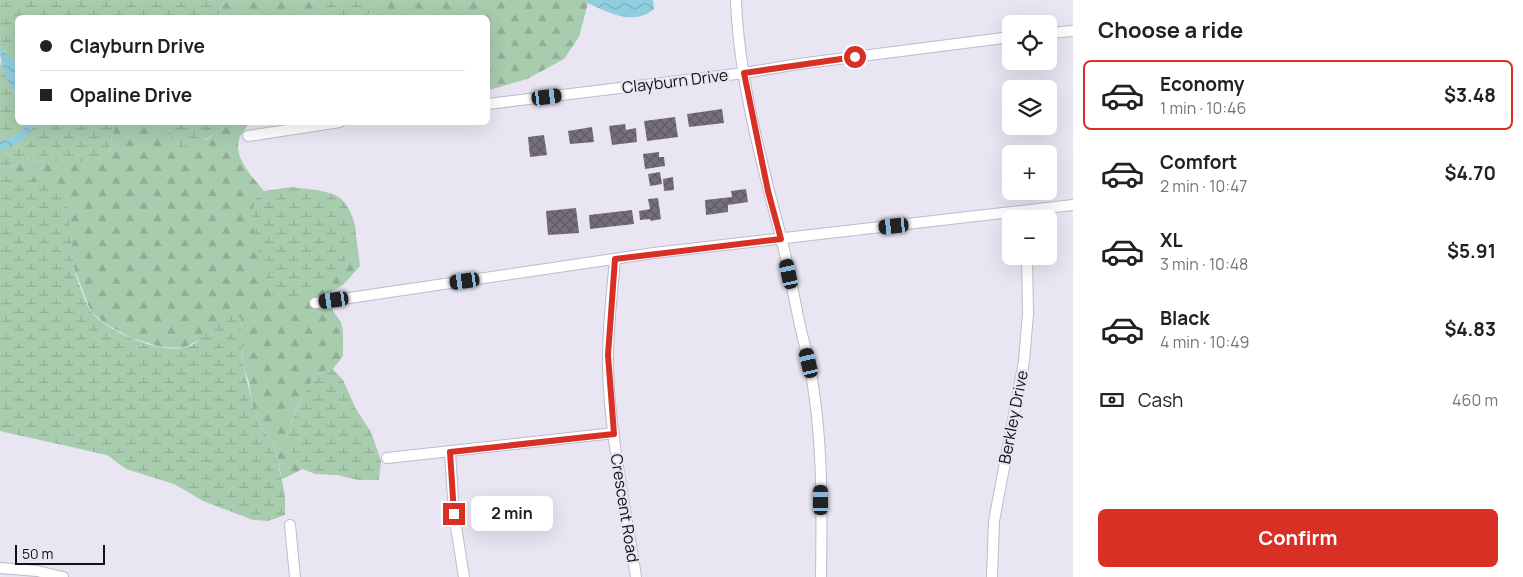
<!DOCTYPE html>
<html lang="en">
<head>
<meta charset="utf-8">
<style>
	body { margin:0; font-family:Manrope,sans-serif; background:#f2f2f2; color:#202124; height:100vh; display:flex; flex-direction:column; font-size:19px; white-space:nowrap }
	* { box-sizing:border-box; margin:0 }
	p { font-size:16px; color:#757577 }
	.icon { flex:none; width:28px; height:28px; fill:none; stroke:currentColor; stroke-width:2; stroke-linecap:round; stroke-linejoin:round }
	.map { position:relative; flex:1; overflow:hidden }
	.details { display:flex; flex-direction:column; background:#fff; width:450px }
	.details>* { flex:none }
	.top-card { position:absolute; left:15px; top:15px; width:475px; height:110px; border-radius:8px; box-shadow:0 5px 20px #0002; display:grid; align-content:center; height:110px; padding:0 25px; background:#fff }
	.controls { position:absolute; left:1002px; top:15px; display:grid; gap:10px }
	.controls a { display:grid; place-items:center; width:55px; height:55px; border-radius:8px; background:#fff; box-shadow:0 5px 20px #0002; font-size:25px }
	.scale { position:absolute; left:15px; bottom:12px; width:90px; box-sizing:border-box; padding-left:5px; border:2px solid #121015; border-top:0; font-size:14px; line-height:18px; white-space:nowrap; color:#121015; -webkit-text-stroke:4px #e9e5f3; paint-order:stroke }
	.end { position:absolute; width:22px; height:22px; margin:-11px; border:6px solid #d93025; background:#fff; box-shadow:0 0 0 2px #fff }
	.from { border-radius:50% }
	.bubble { position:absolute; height:35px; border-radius:8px; background:#fff; box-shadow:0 5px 20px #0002; font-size:16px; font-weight:700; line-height:35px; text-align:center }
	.car { position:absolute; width:15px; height:30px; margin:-15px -8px; border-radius:6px; box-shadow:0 0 4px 1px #0007; background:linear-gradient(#222 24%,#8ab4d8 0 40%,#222 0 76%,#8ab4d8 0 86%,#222 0) }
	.top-card b { display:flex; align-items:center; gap:18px; height:48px; font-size:19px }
	.top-card b+b { border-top:1px solid #e0e0e0 }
	.top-card i { width:12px; height:12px; background:#202124 }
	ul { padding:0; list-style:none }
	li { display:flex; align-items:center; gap:15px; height:70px; margin:0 10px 8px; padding:0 15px; border:2px solid transparent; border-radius:8px }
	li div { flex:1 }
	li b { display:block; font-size:19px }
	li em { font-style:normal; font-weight:700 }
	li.selected { border-color:#d93025 }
	li>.icon { width:45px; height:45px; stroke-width:1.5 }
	h2 { padding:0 25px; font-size:22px; line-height:60px }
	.pay { display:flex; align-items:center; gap:12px; height:55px; padding:0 25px; font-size:19px }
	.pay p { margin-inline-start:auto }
	.primary-button { display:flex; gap:10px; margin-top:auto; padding:10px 25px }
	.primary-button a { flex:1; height:58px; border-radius:8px; background:#d93025; color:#fff; font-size:20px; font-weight:700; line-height:58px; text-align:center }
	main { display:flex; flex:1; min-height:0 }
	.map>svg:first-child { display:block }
</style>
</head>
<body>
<main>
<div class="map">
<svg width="1073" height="577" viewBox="0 0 1073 577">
	<defs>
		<pattern id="forest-firs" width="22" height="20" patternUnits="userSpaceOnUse" patternTransform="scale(1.25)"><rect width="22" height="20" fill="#a8ccae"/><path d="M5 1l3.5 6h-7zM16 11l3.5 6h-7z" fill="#90ae95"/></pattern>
		<pattern id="wetland-marsh" width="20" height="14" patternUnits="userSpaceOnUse" patternTransform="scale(1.25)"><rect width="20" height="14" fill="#a8ccae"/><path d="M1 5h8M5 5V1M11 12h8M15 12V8" fill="none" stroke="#90ae95"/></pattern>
		<pattern id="water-waves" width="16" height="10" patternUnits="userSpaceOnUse" patternTransform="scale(1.25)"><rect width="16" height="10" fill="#90cddf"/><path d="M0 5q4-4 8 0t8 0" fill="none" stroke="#7bafbe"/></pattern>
		<pattern id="building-cross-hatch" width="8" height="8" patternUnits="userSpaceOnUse" patternTransform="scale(1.25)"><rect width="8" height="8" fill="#75707c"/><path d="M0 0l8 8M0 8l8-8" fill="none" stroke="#5f5b64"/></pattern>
	</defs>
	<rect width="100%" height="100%" fill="#e9e5f3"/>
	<path fill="url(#forest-firs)" d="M229,0H306L316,4L328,17L218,18L223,4Z
		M377,0H586L588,3L579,37L564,59L527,79L489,90H488V18H366L376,4Z
		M115,123H167L169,134L206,140L230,123H248C246,130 240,134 239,140C233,157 254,179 264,191L254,200L348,254L356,235L360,266L343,285L329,293L333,311L341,322L343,331V356L333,369L315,375L300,402L291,422L293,455L303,469L282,479L274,443L258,425L253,407L249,383L243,365L241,318L218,323L203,338L184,348L161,347L131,338L106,324L91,312L74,268L67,210L36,183L18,178L12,166L24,159L44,161H59L109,152Z"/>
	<path fill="url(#wetland-marsh)" d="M0,0H229L223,4L218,17L18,18L17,64L0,47Z
		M306,0H377V4L366,17L328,18L316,4Z
		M0,62L13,90L17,95L18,122L26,123C24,134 10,139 0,141Z
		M34,123H115L109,152L88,162L44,161L24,159L12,166L18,178C30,181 54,183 61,192C71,205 71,249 74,267C75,275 87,307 92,313C111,333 156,352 183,348C197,346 207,332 216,324C221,319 227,316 232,313L241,318L243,365L258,425L274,443L285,496V515L268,521L253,520L203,501L174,484L126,469L107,455L0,431V149L8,147L33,127Z
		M167,123V122L230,123C212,135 203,145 180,147L169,134Z
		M292,187C304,189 330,190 340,198C349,205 356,223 356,233C356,251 330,285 315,292C301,298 287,298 273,296C261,265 249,233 254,200L264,191Z
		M333,369L343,380L356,409L371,432L381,461L379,480H358L337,475L315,474L303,469L293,455L287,433L300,402L315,375Z"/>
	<path fill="url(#water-waves)" d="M586,0H653L654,9C635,26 608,13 588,3Z
		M0,47L17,64V95C6,81 0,66 0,47Z
		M26,123H34C30,138 15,146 0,149V141C10,139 24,134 26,123Z"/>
	<path fill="url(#building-cross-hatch)" d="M722,109L724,123L689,127L687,114Z
		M675,117L678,137L647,141L644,121Z
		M625,124L626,130L636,128L637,142L612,145L609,126Z
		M592,127L594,142L570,144L568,131Z
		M544,135L547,155L530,157L528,137Z
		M659,152V157H664L665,166L645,169L643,154Z
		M660,172L662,184L650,186L648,174Z
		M673,177L674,190L664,191L663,179Z
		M746,189L748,202L728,205V212L706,215L705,200L732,197L731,191Z
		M658,198L661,219L651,221L650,219L640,220L639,211L650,209L648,199Z
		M576,208L579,233L548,235L546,211Z
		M632,210L634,224L590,229L589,215Z"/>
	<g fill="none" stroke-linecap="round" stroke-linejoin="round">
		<defs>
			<path id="street" d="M736,0C739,80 761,160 781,237C787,261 792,286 797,311C800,328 805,345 809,363C823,433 822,505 821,577
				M1049,33L1073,31
				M488,104L744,73L799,64L1011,37
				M248,136L340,122
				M615,259C612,295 607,332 608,369C610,439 626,508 636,577
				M315,303L654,253L1073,205
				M450,452L454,514L464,577
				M387,458L614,433
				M290,525L295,577
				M0,568L37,571L63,577
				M992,577L994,521L1024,361L1028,314L1027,256"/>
		</defs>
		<use href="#street" stroke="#bfbbc9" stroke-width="12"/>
		<use href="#street" stroke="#fff" stroke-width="10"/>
	</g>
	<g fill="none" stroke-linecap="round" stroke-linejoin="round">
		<path stroke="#d93025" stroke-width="6" d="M454,514L450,452L614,434L608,355L615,259L781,239L768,191L744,73L855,57"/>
	</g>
	<g text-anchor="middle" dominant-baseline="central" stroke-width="4.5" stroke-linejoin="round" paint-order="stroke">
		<g font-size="16" fill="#121015" stroke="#e9e5f3">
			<text transform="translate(675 81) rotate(-7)">Clayburn Drive</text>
			<text transform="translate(1013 417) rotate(-79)">Berkley Drive</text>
			<text transform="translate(625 508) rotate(81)">Crescent Road</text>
		</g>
	</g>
</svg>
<div class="controls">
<a><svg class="icon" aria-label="locate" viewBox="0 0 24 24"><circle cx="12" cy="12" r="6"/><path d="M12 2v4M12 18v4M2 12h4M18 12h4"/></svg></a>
<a><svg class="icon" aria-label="layers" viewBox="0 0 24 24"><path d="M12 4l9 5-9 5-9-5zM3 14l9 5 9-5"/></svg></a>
<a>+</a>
<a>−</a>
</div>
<div class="scale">50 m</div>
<i class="end from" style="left:855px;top:57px"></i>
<i class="end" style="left:454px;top:514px"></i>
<div class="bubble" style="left:471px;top:496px;width:82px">2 min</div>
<i class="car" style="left:547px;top:97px;rotate:83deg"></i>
<i class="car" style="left:894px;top:226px;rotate:264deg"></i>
<i class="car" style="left:789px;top:274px;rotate:348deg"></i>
<i class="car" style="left:465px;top:281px;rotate:262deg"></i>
<i class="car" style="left:334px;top:300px;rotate:262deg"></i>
<i class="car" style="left:809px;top:363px;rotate:347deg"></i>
<i class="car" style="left:821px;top:500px;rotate:0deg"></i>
<div class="top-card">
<b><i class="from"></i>Clayburn Drive</b>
<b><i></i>Opaline Drive</b>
</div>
</div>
<section class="details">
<h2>Choose a ride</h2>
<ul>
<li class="selected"><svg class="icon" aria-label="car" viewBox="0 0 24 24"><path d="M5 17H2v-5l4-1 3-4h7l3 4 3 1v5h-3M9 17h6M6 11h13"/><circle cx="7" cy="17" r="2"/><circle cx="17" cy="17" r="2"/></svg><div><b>Economy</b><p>1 min · 10:46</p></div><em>$3.48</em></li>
<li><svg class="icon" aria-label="car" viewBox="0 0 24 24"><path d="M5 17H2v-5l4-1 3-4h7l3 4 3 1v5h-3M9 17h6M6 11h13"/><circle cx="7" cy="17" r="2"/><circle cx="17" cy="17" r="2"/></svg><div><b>Comfort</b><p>2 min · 10:47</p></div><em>$4.70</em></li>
<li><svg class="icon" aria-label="car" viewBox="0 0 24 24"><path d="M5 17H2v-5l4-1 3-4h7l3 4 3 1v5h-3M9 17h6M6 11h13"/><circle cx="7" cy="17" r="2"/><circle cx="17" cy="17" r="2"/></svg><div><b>XL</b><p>3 min · 10:48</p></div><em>$5.91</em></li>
<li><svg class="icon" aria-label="car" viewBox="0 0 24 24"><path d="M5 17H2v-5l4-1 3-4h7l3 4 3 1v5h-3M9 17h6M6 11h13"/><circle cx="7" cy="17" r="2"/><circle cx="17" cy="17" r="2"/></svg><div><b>Black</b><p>4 min · 10:49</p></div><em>$4.83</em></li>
</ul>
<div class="pay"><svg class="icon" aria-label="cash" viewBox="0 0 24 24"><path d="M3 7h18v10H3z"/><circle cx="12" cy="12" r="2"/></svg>Cash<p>460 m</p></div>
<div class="primary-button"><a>Confirm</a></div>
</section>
</main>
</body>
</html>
